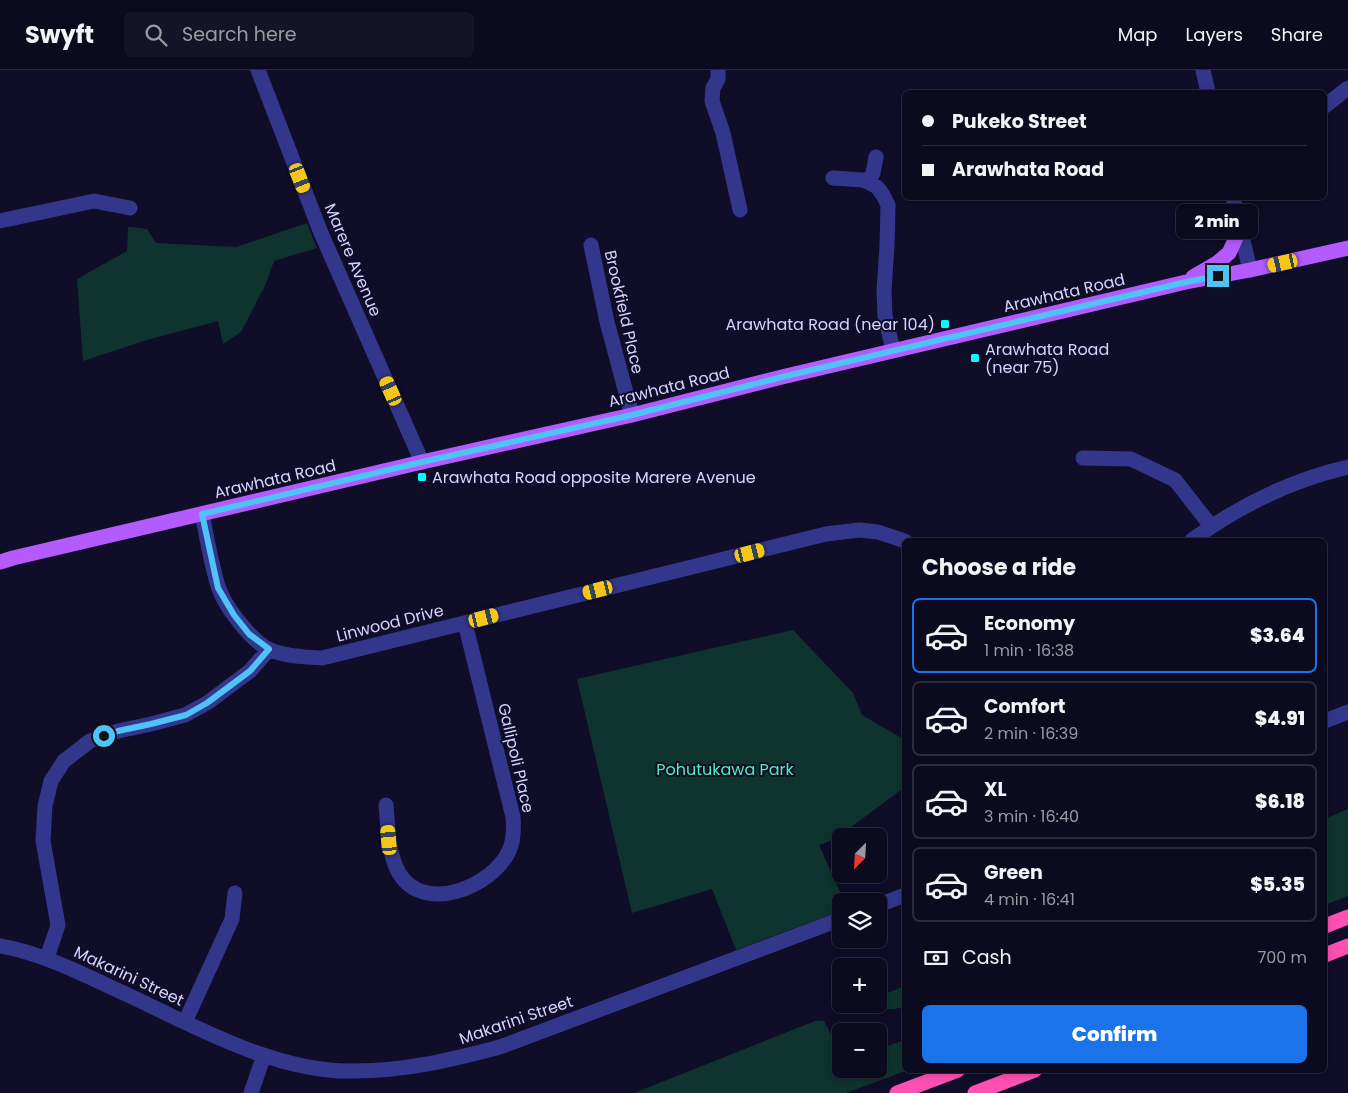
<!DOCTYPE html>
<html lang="en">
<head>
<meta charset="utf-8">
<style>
	body { margin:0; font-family:Poppins,sans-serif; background:#141327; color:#f1f3f6; height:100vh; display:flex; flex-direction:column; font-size:19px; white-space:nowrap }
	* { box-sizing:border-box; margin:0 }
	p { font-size:16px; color:#9a9aa4 }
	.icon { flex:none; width:28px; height:28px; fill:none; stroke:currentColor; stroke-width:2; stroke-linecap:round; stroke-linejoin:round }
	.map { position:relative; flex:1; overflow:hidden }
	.side { position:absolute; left:902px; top:468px; width:425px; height:535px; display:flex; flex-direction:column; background:#0b0a1e; border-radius:8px; box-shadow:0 2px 8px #0003,0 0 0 1px #2b2b3c }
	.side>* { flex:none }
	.hud { position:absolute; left:902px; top:20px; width:425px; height:110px; border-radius:8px; box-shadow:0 2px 8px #0003,0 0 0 1px #2b2b3c; display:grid; align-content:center; height:110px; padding:0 20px; background:#0b0a1e }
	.needle { width:32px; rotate:204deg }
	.tools { position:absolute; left:832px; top:758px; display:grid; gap:10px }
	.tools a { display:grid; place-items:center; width:55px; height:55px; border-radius:8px; background:#0b0a1e; box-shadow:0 2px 8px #0003,0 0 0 1px #2b2b3c; font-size:25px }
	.end { position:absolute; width:22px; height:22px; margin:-11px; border:6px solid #4fc3f7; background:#111; box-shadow:0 0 0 2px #111 }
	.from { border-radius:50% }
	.bubble { position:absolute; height:35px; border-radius:8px; background:#0b0a1e; box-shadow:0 2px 8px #0003,0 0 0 1px #2b2b3c; font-size:16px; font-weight:800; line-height:35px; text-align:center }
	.car { position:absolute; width:15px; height:30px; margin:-15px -8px; border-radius:6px; box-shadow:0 0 4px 1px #0007; background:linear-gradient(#f5c518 24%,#345 0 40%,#f5c518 0 76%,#345 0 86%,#f5c518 0) }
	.hud b { display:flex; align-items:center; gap:18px; height:48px; font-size:19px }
	.hud b+b { border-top:1px solid #2b2b3c }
	.hud i { width:12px; height:12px; background:#f1f3f6 }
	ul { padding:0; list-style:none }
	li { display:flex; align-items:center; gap:15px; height:75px; margin:0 10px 8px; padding:0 10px; border:2px solid #2b2b3c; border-radius:8px }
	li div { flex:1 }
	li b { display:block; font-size:19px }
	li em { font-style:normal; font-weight:800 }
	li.current { border-color:#1a73e8 }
	li>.icon { width:45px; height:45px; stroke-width:1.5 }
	h2 { padding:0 20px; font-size:22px; line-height:60px }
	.pay { display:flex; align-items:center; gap:12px; height:55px; padding:0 20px; font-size:19px }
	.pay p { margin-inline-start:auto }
	.action { display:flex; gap:10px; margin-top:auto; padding:10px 20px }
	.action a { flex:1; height:58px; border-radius:8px; background:#1a73e8; color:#fff; font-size:20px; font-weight:800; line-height:58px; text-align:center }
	header { display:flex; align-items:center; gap:30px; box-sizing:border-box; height:70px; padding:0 25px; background:#0b0a1e; border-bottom:1px solid #2b2b3c }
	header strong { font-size:24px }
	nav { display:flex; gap:28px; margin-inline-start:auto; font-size:18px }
	.search { width:350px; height:45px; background:#141327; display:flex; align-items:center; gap:12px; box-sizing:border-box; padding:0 18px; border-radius:8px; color:#9a9aa4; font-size:19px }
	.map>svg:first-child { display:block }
</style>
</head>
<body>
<header>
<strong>Swyft</strong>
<div class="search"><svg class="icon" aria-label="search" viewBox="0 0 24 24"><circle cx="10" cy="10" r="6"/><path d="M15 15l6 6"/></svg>Search here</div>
<nav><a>Map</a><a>Layers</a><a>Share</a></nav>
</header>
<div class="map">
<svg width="1348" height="1023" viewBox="0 0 1348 1023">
	<rect width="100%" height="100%" fill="#0f0d28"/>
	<path fill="#0f332e" d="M307,153L317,178L274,191L265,216L241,262L223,274L218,251L147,270L83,291L77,209L127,181L128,157H132L147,159L156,173L236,177Z
		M793,560L853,623L862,645L905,670V717L835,769L819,775L844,831H841V841L736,880L712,819L632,843L577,609Z
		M1348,739V826L1325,835V749Z
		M905,916V937L894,939L850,941V938L861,934H879V926Z
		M815,951H824L841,984V999H879V979L905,970V1000H908L846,1023H634Z"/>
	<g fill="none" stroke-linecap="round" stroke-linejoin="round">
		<path stroke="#33378c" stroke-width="15" d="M258,0L321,163L422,392
			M718,0V9L713,18L712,31L723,63L740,140
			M1203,0L1208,22
			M1325,36L1348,18
			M833,108L863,110L868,112L877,117L883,125L888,135L887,176L884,221L885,246L893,280
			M868,112L873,103L876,87
			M1233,128L1250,200
			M0,151L94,131L130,138
			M591,175L607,252L632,345
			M1083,388L1131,389L1175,410L1211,456
			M202,444C207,468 211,493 218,516C224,536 250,569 268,579C283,586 305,587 322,588L826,464L859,460L878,462L905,471
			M1192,470C1239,436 1291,410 1348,397
			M1325,651L1348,642
			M386,735C388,756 388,784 399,803C424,845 492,817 509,781C514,770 514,759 513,747L465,553
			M879,835L905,825
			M0,876C46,884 88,907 130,926C198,958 278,1003 354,1001C405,1001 451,990 500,977L841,849
			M47,888L58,855L43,771L45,736L51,711L64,691L90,671L118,661L151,654L185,645L207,633L250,601L269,579
			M185,952L232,849L235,823
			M251,1023L264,985"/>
		<path stroke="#b35bff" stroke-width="15" d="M1193,207L1217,193L1229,183L1240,159
			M0,492L13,488L422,392L632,345L786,306L1186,212L1250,200L1348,178"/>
		<path stroke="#ff4fb3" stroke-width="15" d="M1325,856L1348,847
			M1325,885L1348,876
			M897,1023L958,1000
			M975,1023L1035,1000"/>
	</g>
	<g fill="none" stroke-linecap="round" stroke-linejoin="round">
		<path stroke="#4fc3f7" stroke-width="6" d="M104,666L118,661L151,654L186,645L207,633L250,601L269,579L249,564L234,545L218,518L202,444L422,392L632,345L786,306L1186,212L1218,206"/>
	</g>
	<g fill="#00fcff" stroke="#0f0d28" stroke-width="2">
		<rect x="940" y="249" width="10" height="10" rx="2.5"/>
		<rect x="970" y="283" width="10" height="10" rx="2.5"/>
		<rect x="417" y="402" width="10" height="10" rx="2.5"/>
	</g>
	<g text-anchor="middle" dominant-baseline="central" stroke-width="4" stroke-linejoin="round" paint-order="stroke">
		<g font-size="16" fill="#d5d4ff" stroke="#0f0d28">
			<text transform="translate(353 190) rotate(67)">Marere Avenue</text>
			<text transform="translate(1064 223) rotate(-13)">Arawhata Road</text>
			<text transform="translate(624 242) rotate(77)">Brookfield Place</text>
			<text transform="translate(669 317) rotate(-14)">Arawhata Road</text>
			<text transform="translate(275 409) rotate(-13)">Arawhata Road</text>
			<text transform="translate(390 553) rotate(-14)">Linwood Drive</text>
			<text transform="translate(516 688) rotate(77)">Gallipoli Place</text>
			<text transform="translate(129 906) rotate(25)">Makarini Street</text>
			<text transform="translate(516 950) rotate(-19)">Makarini Street</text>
		</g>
		<g font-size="16" fill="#d5d4ff" stroke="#0f0d28" text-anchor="start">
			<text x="935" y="254" text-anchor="end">Arawhata Road (near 104)</text>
			<text x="985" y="279">Arawhata Road<tspan x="985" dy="18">(near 75)</tspan></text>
			<text x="432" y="407">Arawhata Road opposite Marere Avenue</text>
		</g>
		<g font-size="16" fill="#52edb8" stroke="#0f0d28">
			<text x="725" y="699">Pohutukawa Park</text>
		</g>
	</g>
</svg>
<div class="tools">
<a><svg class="needle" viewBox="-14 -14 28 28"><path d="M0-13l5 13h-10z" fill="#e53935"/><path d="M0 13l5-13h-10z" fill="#9a9aa4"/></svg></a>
<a><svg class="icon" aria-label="layers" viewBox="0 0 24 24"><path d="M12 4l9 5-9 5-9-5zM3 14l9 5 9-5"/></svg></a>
<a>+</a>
<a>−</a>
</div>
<i class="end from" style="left:104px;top:666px"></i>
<i class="end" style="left:1218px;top:206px"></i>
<div class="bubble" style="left:1176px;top:134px;width:82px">2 min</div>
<i class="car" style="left:300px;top:108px;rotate:159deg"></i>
<i class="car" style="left:1283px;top:193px;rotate:257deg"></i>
<i class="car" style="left:391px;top:321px;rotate:336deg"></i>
<i class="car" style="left:750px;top:483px;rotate:76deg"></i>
<i class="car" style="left:598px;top:520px;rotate:256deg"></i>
<i class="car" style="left:484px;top:548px;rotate:76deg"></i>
<i class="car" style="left:389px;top:770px;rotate:355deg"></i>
<div class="hud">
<b><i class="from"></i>Pukeko Street</b>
<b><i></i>Arawhata Road</b>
</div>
<section class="side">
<h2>Choose a ride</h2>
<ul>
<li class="current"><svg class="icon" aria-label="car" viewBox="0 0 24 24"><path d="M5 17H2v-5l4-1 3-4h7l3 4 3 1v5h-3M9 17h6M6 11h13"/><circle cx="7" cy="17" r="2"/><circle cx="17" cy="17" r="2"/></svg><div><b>Economy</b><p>1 min · 16:38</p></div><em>$3.64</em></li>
<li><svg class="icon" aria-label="car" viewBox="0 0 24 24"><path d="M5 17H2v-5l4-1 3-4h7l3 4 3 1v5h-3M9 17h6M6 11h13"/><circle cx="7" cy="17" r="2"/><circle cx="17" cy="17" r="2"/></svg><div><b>Comfort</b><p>2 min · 16:39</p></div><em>$4.91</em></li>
<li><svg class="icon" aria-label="car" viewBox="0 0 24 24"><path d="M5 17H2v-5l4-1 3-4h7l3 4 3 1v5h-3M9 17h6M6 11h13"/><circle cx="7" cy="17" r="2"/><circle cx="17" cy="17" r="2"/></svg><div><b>XL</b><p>3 min · 16:40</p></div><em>$6.18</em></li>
<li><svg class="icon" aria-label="car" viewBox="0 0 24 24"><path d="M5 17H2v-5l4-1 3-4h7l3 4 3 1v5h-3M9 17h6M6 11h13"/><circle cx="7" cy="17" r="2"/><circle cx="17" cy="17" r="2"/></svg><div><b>Green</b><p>4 min · 16:41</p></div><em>$5.35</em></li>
</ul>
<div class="pay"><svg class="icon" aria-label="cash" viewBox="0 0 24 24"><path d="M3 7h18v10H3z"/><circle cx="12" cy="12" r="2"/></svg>Cash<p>700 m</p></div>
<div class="action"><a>Confirm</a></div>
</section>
</div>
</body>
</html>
